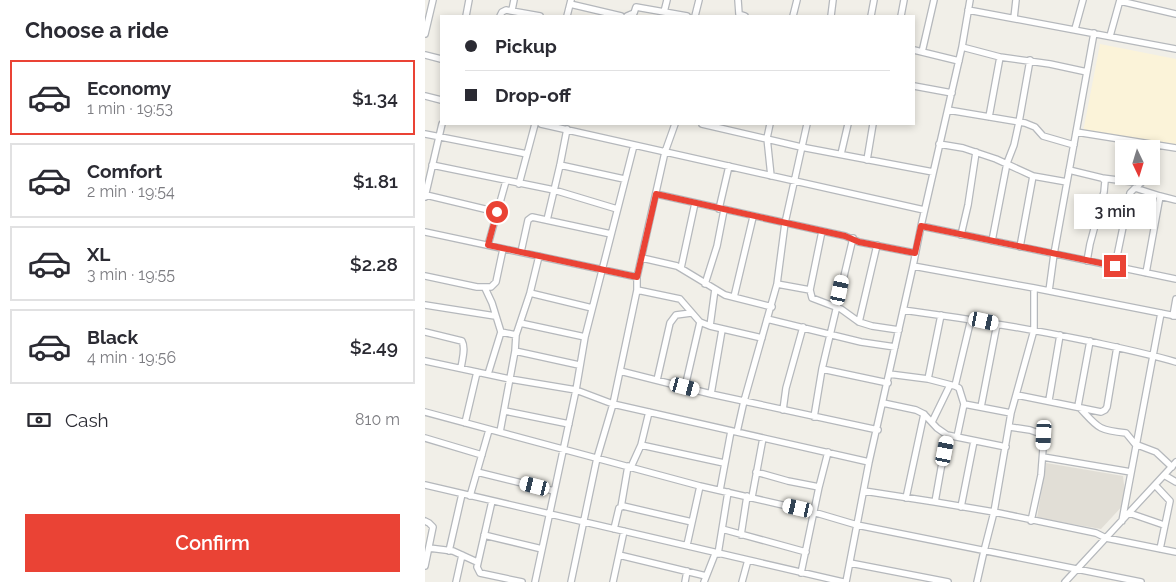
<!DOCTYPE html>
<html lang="en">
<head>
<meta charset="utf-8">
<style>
	body { margin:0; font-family:Raleway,sans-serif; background:#f7f7f7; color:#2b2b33; height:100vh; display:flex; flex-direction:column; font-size:19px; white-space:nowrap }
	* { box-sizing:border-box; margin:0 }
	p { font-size:16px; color:#7c7c81 }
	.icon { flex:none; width:28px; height:28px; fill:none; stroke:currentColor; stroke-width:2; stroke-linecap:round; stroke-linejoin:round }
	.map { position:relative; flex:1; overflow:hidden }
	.sheet { display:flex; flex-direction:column; background:#fff; width:425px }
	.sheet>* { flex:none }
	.hud { position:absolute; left:15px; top:15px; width:475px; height:110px; border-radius:0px; box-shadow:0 2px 8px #0003; display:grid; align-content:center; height:110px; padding:0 25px; background:#fff }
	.needle { width:32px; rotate:176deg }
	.tools { position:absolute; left:690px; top:140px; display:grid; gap:10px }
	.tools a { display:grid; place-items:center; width:45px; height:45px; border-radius:0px; background:#fff; box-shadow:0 2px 8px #0003; font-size:25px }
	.end { position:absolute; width:22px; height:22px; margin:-11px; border:6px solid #ea4335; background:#fff; box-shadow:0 0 0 2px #fff }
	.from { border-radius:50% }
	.bubble { position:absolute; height:35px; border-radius:0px; background:#fff; box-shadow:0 2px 8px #0003; font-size:16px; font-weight:600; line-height:35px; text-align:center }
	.car { position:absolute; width:15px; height:30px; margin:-15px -8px; border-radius:6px; box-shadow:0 0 4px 1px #0007; background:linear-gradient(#fff 24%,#345 0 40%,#fff 0 76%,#345 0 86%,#fff 0) }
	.hud b { display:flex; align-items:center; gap:18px; height:48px; font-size:19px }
	.hud b+b { border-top:1px solid #e1e1e2 }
	.hud i { width:12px; height:12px; background:#2b2b33 }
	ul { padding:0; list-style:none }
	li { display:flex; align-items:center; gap:15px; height:75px; margin:0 10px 8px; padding:0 15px; border:2px solid #e1e1e2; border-radius:0px }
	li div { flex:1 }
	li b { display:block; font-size:19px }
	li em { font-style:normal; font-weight:600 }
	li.on { border-color:#ea4335 }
	li>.icon { width:45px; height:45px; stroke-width:1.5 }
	h2 { padding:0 25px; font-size:22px; line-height:60px }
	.pay { display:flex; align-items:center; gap:12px; height:55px; padding:0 25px; font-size:19px }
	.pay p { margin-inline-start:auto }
	.primary-button { display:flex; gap:10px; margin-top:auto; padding:10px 25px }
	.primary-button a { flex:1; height:58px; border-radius:0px; background:#ea4335; color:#fff; font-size:20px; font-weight:600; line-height:58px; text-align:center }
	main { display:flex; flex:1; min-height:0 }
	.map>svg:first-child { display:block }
</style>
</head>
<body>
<main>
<section class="sheet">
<h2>Choose a ride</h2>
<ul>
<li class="on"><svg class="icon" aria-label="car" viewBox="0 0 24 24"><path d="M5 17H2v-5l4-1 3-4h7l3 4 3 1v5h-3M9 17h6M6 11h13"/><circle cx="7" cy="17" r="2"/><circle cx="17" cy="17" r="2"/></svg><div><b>Economy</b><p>1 min · 19:53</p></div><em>$1.34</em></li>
<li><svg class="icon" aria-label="car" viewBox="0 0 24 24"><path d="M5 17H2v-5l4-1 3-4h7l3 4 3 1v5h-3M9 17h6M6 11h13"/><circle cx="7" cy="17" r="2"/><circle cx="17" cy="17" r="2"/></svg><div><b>Comfort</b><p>2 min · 19:54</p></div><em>$1.81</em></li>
<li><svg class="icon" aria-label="car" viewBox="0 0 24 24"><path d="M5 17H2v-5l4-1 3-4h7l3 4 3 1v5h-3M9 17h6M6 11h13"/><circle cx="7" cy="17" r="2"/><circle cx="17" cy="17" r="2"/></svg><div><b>XL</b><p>3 min · 19:55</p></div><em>$2.28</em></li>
<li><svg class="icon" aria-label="car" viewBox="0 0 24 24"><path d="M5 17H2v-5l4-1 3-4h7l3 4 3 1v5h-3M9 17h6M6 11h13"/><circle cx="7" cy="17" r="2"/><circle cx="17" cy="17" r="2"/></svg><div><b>Black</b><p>4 min · 19:56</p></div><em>$2.49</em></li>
</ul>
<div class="pay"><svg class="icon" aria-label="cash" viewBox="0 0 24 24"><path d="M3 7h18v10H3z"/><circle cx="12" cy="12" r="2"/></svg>Cash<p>810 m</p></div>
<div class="primary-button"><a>Confirm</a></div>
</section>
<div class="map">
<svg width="751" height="582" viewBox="0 0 751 582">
	<rect width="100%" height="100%" fill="#f1efe8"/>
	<path fill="#e1ded6" d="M621,463L698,476L701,502L676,529L612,518Z"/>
	<path fill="#fbf3d9" d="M675,44L751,59V147L658,132Z"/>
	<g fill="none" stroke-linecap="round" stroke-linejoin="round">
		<defs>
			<path id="street" d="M313,0L314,14L320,16
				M695,1L751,14
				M145,4L196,16
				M87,10L89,0
				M543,10L751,49
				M239,12L242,0
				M41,16L44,0
				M75,16L77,12L81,10L115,16
				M142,16L146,0
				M202,16L209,13L211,7L262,16
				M270,16L274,0
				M368,16L372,0
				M406,16L408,0
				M446,16L449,0
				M476,16L479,0
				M589,18L591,0
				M650,29L658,0
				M0,34L8,0
				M685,36L695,0
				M537,47L575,57L625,64L662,72
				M489,50L534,61
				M497,52L509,0
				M0,55L16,59
				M489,86L527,93
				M0,96L16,100
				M523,110L600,123L610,127L618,136L649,145
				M564,117L575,57
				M116,124L499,210
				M277,124L376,147L508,172
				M345,124L342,138L346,176
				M651,132L751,148
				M0,134L102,154
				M514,144L538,148L571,159L608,176L642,182
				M416,154L423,124
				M442,160L448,124
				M726,163L730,145
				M7,165L129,190L192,209
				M135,165L199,179
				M644,170L677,178L680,181L679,192L665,244L662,261
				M677,178L716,183
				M94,184L110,124
				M714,185L719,176
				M231,194L420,236L434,242L490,253
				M1,195L72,212
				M0,197L17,124
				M294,209L304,166
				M122,220L135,165L142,129
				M496,226L751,279
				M0,232L212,277
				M536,235L543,205L551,152
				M567,241L582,163L589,145L594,122L605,60
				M63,245L81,181
				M595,247L608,176
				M96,252L103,220L107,217L186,234
				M217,258L252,266L300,295L347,307
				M488,266L609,288L751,316
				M690,266L705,193L710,188L735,196L751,200
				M256,268L270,203
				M721,273L735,196
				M0,276L52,287H66L71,282L78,249
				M280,284L292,246L299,210
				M352,284L385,290L387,298L416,309L434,322L447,326L474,330
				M60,288L67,303L76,332L63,374
				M212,290L255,299L275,322L285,326L337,338
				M385,290L397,231
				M624,291L629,254L669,33
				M105,293L167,308
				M309,297L328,217
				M0,305L70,316
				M478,310C539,318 599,328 658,340C690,347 721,353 751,362
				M748,316L751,299
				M342,319L436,342L470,347
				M546,319L530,386L534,388L539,404L586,413
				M434,322L452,245
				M95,323L160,337
				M285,326L290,289
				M0,332L37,341C41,348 37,360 36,368
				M76,332L91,335
				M665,341L653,406C673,427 671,430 701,433L710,444L731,452L747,467
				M90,351L154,365
				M0,361L85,379L151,390L188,404L444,462
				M397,369L463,383
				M195,371L286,394L453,430
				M464,374L503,379L530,386
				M503,379L516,315
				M232,380L245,323L251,315L266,313
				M260,387L275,322
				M286,394L297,330
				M592,395L676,412L680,410L682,407L692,347
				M624,400L635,335
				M458,403L491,410L499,414L512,428L522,435L581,447
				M556,407L572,324
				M358,410L361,388L378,327
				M80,411L144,424
				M0,412L275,486L388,512L432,525L716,582
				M389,417L397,369L428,238
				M507,422L525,385
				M40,423L52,372
				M585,427L605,430L619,435L616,475L606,521
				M75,432L90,351L91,335L105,293L114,256
				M312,432L319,401L352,284L360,223L382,124
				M522,435L510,502L569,512L586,413L609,330V288
				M532,437L539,404
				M0,438L57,455
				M216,445L299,463
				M618,457L706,472
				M206,467L216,445L224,412
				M52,472L129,491
				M331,472L363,481L394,487
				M739,475L751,482
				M0,485L418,582
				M730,485L745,501L735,549
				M295,490L306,431
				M439,491L510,502
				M45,496L64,430
				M327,497L338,438
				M481,498L499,414
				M67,501L52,567L55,573L97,582
				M196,507L203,466
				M536,507L549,441
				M704,513L739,525
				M0,521L4,523L8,527L0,566
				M697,521L736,313
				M189,529L194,508L198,506L267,522
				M297,529L381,552
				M59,535L117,549
				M316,535L322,496
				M262,545L275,486
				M4,548L28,551L52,562
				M24,551L37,494
				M293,554L303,492
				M194,555L281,576
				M425,563L523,582
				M376,573L394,487L403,452
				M31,582L37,555
				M110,582L151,390L160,337L209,145
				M146,582L172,458L188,404L212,290V277L240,152L250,124
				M188,582L199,531
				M260,582L262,571
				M279,582L290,554
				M317,582L323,560
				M421,582L444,462L488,266L496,226L537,47L545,0
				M552,582L559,551L569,512L671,533L681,538L751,552
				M640,582L751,462"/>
		</defs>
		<use href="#street" stroke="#b5b8bc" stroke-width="8"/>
		<use href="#street" stroke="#fff" stroke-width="5.5"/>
	</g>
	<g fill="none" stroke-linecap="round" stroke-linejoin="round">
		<path stroke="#ea4335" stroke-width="6" d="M72,212L63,245L212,277L231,194L420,236L434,242L490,253L496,226L690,266"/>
	</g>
</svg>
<div class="tools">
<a><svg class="needle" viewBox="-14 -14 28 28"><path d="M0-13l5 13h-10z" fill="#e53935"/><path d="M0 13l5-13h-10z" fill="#7c7c81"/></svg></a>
</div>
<i class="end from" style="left:72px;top:212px"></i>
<i class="end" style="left:690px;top:266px"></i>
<div class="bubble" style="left:649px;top:194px;width:82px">3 min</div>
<i class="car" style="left:415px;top:290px;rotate:12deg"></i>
<i class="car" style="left:559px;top:321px;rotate:102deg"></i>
<i class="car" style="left:260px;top:387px;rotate:105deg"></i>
<i class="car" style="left:619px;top:435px;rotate:183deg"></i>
<i class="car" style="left:520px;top:451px;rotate:11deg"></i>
<i class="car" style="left:110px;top:486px;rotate:284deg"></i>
<i class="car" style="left:373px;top:508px;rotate:283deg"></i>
<div class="hud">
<b><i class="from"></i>Pickup</b>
<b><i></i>Drop-off</b>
</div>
</div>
</main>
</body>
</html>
